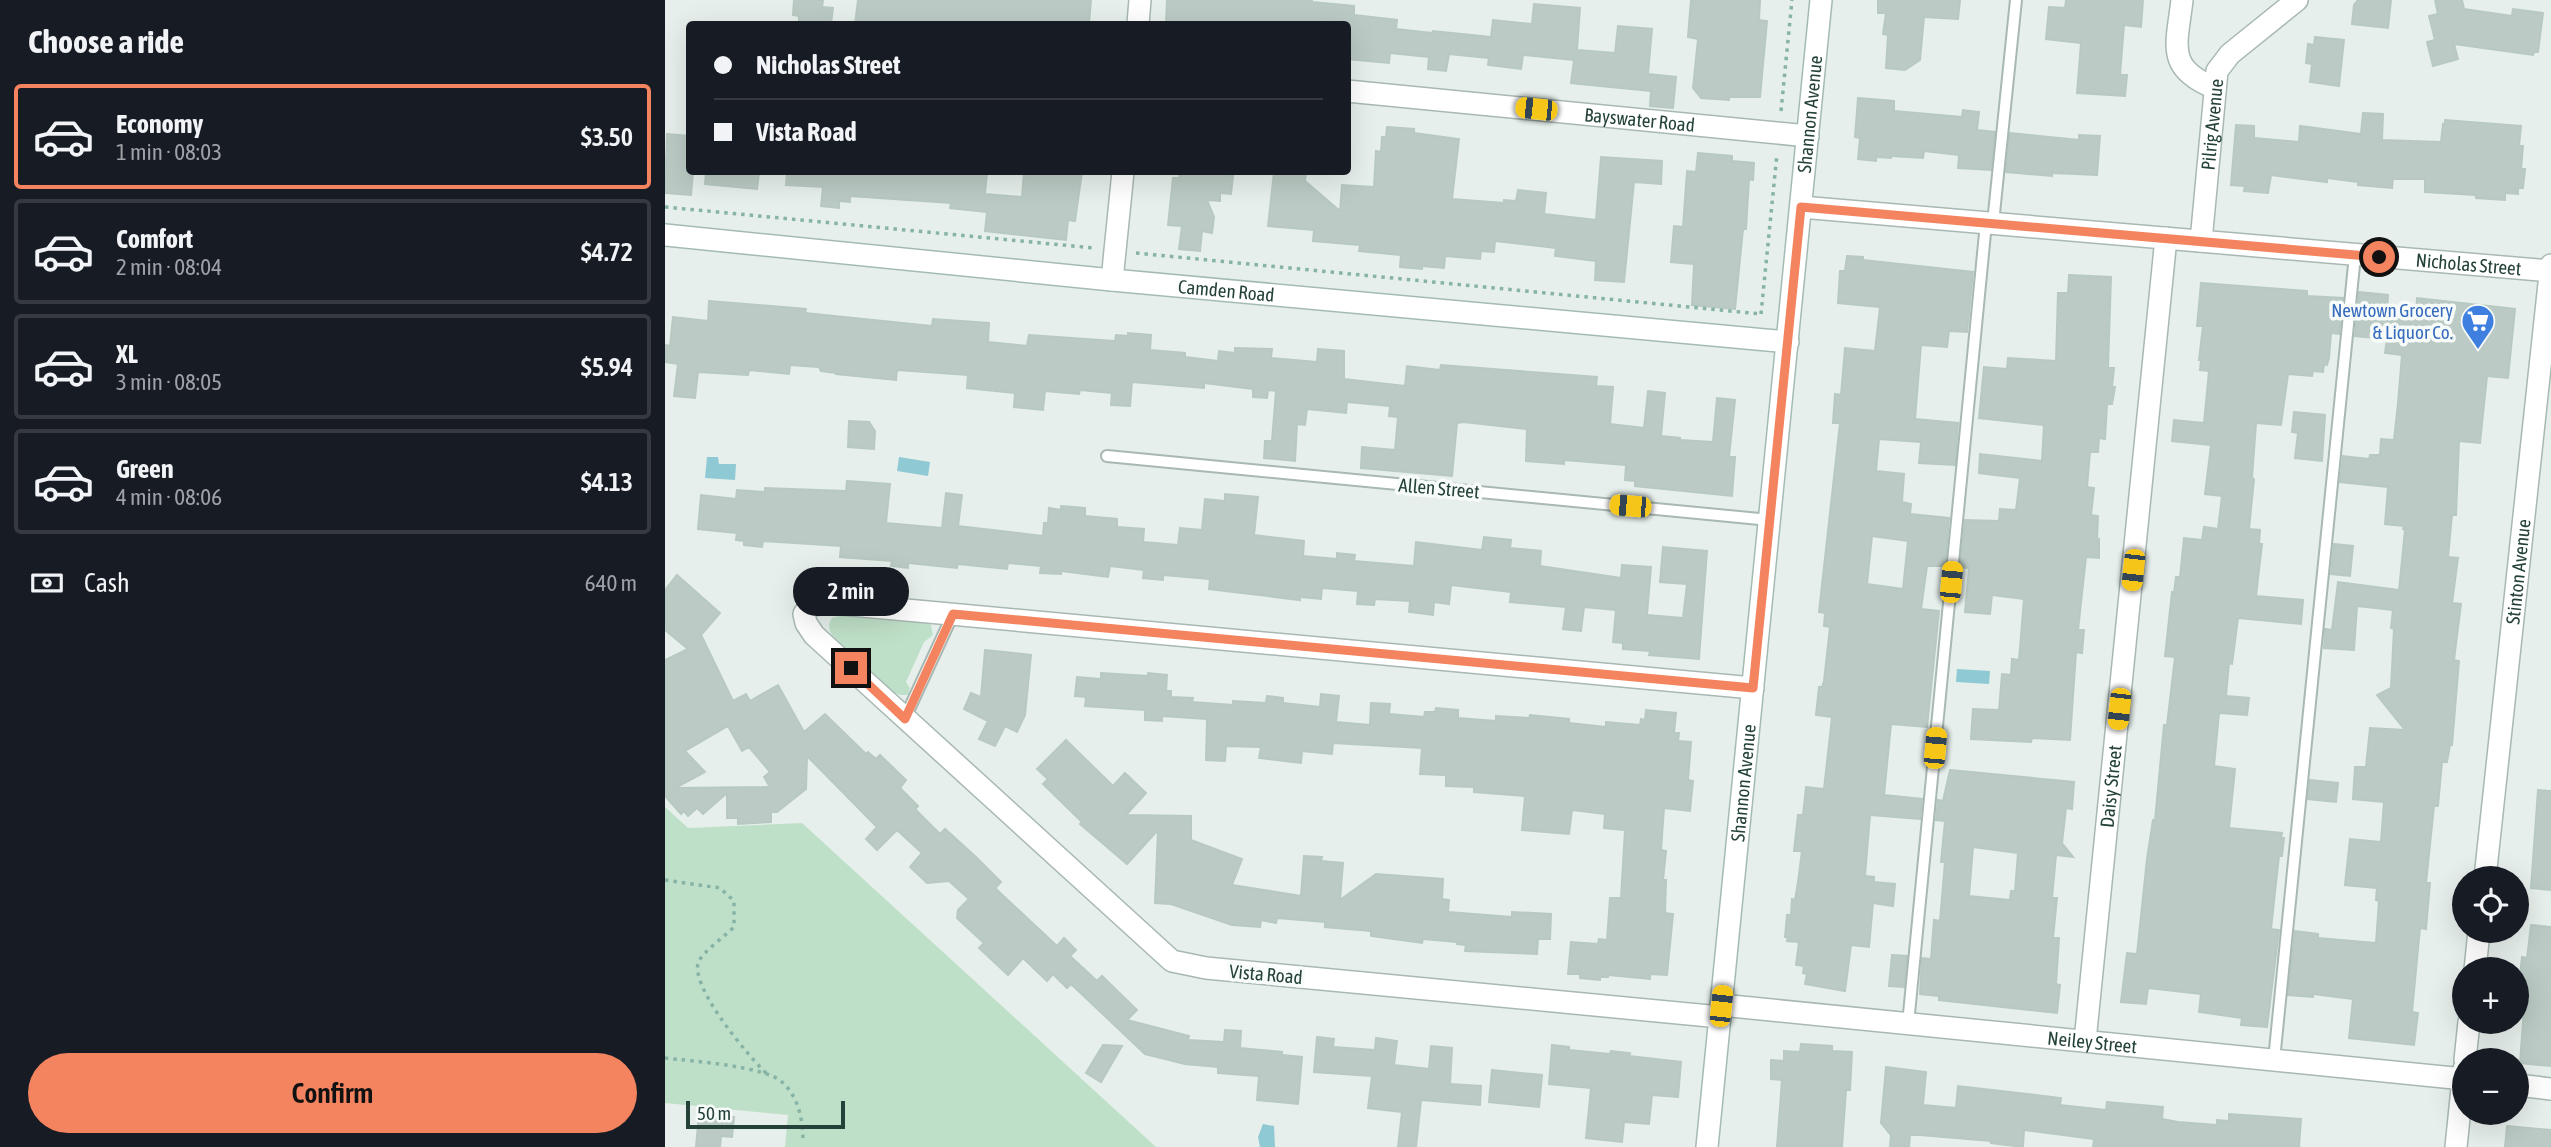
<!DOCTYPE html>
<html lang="en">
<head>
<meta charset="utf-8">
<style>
	body { margin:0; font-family:"Asap Condensed",sans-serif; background:#242831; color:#f1f3f6; height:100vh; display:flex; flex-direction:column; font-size:26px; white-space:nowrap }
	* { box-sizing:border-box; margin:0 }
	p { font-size:23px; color:#9ea1a6 }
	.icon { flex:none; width:38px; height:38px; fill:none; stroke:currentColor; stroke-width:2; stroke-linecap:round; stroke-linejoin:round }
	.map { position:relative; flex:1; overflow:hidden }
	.side { display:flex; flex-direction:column; background:#171b24; width:665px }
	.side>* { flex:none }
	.top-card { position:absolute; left:21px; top:21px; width:665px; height:154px; border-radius:7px; box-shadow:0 7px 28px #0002; display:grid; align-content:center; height:154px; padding:0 28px; background:#171b24 }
	.tools { position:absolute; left:1787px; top:866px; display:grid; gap:14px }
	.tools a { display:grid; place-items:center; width:77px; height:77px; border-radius:50%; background:#171b24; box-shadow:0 7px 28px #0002; font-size:35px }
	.scale { position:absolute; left:21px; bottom:18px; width:159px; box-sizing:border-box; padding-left:7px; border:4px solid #24423a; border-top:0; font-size:19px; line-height:24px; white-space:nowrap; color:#24423a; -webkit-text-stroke:5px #f7fbf9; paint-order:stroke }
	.end { position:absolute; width:32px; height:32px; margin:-16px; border:9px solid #f4845f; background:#111; box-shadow:0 0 0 4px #111 }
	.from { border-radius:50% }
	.bubble { position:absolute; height:49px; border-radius:24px; background:#171b24; box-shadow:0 7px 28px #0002; font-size:23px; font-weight:600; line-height:49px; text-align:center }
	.car { position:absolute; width:21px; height:42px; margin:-21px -10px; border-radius:9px; box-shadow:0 0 5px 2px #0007; background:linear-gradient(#f5c518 24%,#345 0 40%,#f5c518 0 76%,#345 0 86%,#f5c518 0) }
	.top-card b { display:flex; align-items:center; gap:24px; height:66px; font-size:26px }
	.top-card b+b { border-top:2px solid #363941 }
	.top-card i { width:18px; height:18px; background:#f1f3f6 }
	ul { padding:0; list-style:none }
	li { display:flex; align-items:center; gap:21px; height:105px; margin:0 14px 10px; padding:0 14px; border:4px solid #363941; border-radius:7px }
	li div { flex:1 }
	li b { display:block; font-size:26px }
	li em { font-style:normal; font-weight:600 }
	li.active { border-color:#f4845f }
	li>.icon { width:63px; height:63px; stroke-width:1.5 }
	h2 { padding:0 28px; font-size:32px; line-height:84px }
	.pay { display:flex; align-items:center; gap:18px; height:77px; padding:0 28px; font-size:26px }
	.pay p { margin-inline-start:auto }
	.action { display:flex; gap:14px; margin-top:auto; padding:14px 28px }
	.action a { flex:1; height:80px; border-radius:42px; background:#f4845f; color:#111; font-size:28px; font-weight:600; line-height:80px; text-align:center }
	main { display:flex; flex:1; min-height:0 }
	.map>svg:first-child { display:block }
</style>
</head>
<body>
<main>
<section class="side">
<h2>Choose a ride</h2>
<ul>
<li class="active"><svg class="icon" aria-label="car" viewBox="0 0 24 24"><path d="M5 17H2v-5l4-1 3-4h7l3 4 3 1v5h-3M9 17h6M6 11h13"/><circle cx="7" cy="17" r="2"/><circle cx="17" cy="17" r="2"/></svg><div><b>Economy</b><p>1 min · 08:03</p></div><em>$3.50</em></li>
<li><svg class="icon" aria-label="car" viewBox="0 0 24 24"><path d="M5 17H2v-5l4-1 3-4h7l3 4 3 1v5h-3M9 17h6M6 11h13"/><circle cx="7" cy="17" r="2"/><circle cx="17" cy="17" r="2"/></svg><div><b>Comfort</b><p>2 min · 08:04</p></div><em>$4.72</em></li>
<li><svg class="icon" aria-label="car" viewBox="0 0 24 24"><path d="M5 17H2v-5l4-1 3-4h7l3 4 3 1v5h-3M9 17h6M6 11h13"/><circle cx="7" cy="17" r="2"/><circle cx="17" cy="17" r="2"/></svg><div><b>XL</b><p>3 min · 08:05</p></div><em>$5.94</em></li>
<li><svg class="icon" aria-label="car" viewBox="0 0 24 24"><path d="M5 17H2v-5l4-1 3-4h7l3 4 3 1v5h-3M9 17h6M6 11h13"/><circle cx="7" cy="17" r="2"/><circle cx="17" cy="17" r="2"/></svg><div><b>Green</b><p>4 min · 08:06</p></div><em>$4.13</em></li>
</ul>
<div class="pay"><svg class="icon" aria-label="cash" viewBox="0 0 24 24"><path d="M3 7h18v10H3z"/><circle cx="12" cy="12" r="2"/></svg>Cash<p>640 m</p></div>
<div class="action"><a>Confirm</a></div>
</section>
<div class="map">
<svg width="1886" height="1147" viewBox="0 0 1886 1147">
	<rect width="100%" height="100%" fill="#e6efeb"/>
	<path fill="#bfe0c8" d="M176,615L262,623L266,625L268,635L259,642L241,682L245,688L243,695H235L228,692L168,636C163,629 163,624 167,618Z
		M0,807L23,828L137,823L491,1147H120L123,1115L0,1103Z"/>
	<path fill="#8ec9d4" d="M42,457H53L54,464H71L70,480L40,478Z
		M234,457L265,462L263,476L232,471Z
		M1292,669L1325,671L1324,684L1291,682Z
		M598,1124L609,1126L610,1147H595L593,1137Z"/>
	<path fill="#bbcac4" stroke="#b8c9c2" stroke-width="2" fill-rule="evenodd" d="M129,0H158L157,7L168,8L166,24H134V16L128,15Z
		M193,0H426L424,24H190Z
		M502,0H647V2L689,6V15L732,20L731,29L767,33L768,31L826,37L828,20L867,24L869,4L915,8L912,50L950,53L953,26L987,29L983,74L1011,77L1008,108L985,106L986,91L906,83L909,60L858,55L856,69L823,65L824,58L784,54L781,71L763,69L764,57L725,53L724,63L682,59V24H501Z
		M1026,0H1095L1094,20L1102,21L1095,97H1064V100L1036,98L1028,88L1033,39L1023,37Z
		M1213,0H1295L1293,19L1259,17L1255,60L1240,70L1221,68L1223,35L1218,34L1221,13H1213Z
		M1401,0H1478L1476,27L1459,25L1455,75H1462L1460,96L1412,93L1416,43L1381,39L1384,7L1400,8Z
		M1693,0H1726L1723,28L1687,24L1689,5Z
		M1770,0H1797L1799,9L1847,16L1848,9L1878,13L1873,52H1869L1868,55L1789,44L1793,59L1768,66L1762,42L1770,40L1764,16L1773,14Z
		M1650,37L1679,40L1674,86L1645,82L1647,64L1641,63L1643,44L1649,45Z
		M1193,98L1229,101V111L1297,117L1298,110L1314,112L1312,130L1330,132L1326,170L1293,168L1294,155L1259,151L1258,158L1226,156V158L1211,157V161L1193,159L1195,138L1190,137Z
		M1698,113L1718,114L1717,140L1776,142L1778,124H1780V120L1856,126L1854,146H1858L1856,169H1860L1858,188H1853V194L1840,193V200L1811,198V195L1760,192V179H1728L1727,188L1693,185V182L1662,178V182L1606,175L1603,193L1579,191L1580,186L1566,185L1571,125L1589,126V138L1634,142L1635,126L1696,134Z
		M722,127L749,129V133L794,139L787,199L839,203V200L851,201L853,190L881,193L879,214L931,220L936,157L997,161L996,184L969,182L959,282L930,280L931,261L890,256L891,248L830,241L829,252L816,251L815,259L780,256L779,268L757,266V269L735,267L736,255L694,251L695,245L648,241L649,230L603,226L609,172H641L640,181L675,211L677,185L709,187L711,151L716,152L717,137H721Z
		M1345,133L1414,140V135L1435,136L1432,175L1387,173V176L1341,172Z
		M2,134L24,136V172H28L26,195L0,193Z
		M1033,153L1067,156V161L1089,163L1088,180L1084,179L1081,229H1078L1070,309L1027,305L1029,264L1006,262L1009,226L1018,227L1022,171L1031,172Z
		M41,172H94L92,189L40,184Z
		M122,172H322L320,194L357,197L359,172H417L410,221L403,220L401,240L320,231L322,212L285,208L286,203L185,196V202L174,201V208L156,206L158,187L121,185Z
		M515,172H559V175L568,176L566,194L555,193V201L542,200L549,217L547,233L537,231L535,251L514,249L517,226L503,225L508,178H514Z
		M1182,256L1198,257V260L1308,272L1302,332L1284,331L1282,347L1256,345L1250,419L1293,423L1290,465L1254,463L1256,442L1214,439L1211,471L1239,474L1237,502L1246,504L1245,514L1284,518L1280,566H1262L1256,609L1274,611L1262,727L1226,724L1219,795L1257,799L1255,819L1205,815L1200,876L1209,877V882L1230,884L1228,906L1208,903L1204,947L1186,945L1180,991L1140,984L1142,974L1138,973L1139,966L1131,965L1134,942L1122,941L1123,937H1120L1122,915H1126L1127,899L1130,900L1133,882L1137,851H1129L1133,815H1138L1141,787L1159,789L1167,717L1151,715L1154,687H1157L1159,681L1165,627L1159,626L1160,613L1154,612L1175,423H1168L1170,394L1176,395L1180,348L1210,351L1215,307L1173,303L1175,271H1180ZM1207,536L1243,541L1238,589L1202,584Z
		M1404,275L1446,277L1443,368H1449L1447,387H1450L1447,404H1442L1440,439L1434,438L1433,452H1425L1422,487L1429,488L1426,515L1433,516L1432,540L1434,539V558L1421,557L1413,630H1419L1417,653L1411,652L1405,740L1367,738L1366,742L1306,739L1308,709L1334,710L1337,674L1346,675L1347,659L1354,660L1359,599L1327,595L1325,614L1300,612L1304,568L1295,567L1300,520L1334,521L1335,509L1351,510L1355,478L1314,473L1315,454L1377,461L1379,425L1314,418L1319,367L1342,369L1343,358L1391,361L1393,293H1403Z
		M1536,283L1642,291V296L1678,298L1674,334L1666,333L1664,358L1662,365L1659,364L1658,372L1648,371L1647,376L1623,374L1616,425L1591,423L1587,478L1589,479L1584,529L1595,530L1594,544H1597L1591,596L1638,600L1636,624L1573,618L1567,664L1564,663L1561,696L1584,698L1582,715L1554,713L1549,766L1570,769L1564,828L1617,833L1616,838H1619L1617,856H1614L1606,929L1614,930L1602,1027L1576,1025L1577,1018L1534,1012L1536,994L1483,988L1481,1004L1456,1002L1462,953L1472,954L1482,859L1488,820H1490L1499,725H1502L1510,657L1500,656L1507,592L1509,593L1511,577H1515L1519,538L1537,540L1539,527L1553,529L1557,496L1540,494L1546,445L1507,441L1509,420L1539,423L1544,371L1535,370L1536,360H1534L1538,326H1532Z
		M1694,292L1723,295L1722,315L1751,317L1752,298L1850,309L1843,378L1822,376L1815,443L1794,441L1791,515H1787L1783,557L1793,558L1787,603L1796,604L1789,660L1794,661L1787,745H1785L1782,762H1777L1773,806H1769L1761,883H1765L1761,929L1755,928L1747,1012L1753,1013L1749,1045L1684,1038L1688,999L1648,994V997L1623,995L1630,931L1653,934V938L1711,943L1714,901L1711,900L1712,888L1680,885L1685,839L1716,842L1719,802L1688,799L1690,767H1701L1705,728L1740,730L1712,695L1726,688L1729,629L1726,628L1728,610L1692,606L1689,650L1659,648L1660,629L1667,630L1673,582L1734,590L1740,530L1738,529L1739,526L1720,524L1723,487L1675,482L1678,456L1704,459L1705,455H1715L1716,439L1729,440L1733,403L1737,355L1720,353L1722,339L1690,336Z
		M44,301L141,309L140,313L267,326L268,319L324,323L323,342L362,346L364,335L450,341L451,335L463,336V333L486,335L485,350L520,353V357L553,361L554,351L570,353V348L607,349L606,358L652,362L653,349L679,351V379L740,386L742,366L775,370L776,365L932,377L931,386L948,387L945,424L979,428L983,391L1000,393L996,436L1015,438V440L1048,442L1052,398L1070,400L1064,457H1070L1067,496L970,486V481L960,480L961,465L899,460V464L861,461L862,429L799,422L792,423L787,476L696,468L697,447L730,450L733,417L724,416L725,406L682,402L681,413L642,409L640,425L632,424L630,461L599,458L600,441H607L611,391L603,390L602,398L588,397V389L539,383V388L467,382L465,406L446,405L447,393L415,390L414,394L380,391L378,410L349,407L350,393L302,388L303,375L232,370L231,380L171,374V373L156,371L154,367L125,365L124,374L84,370L83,375L33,372L30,398L9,396L13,364L0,362V345L5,346L8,317L43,321Z
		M1629,412L1660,415L1657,461L1630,458L1633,433L1627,432Z
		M184,421L204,422L210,431L209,449L183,447Z
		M182,481L225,484L221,523L277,528L281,493L297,495L293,526L378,536L379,523H383L384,508L396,510V506L420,508V516L452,519V527L479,529L478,542L513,545L515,528L537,530L540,499L560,501V494L593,497L589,535L639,541L638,556L672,559V553L690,555L689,561L749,566L751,542L817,550L819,537L846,540L845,548L876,551L875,566L956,578L957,565L986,567L982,615L1018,618L1022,584L995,582L998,547L1042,551L1034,659L984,655L985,651L958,649V643L948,642L951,610L919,607L916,631L898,629L901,607L845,602L846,592L786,585L784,604L769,602L768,615L744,612L745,601L710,599L709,605L692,604L693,591L657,588L656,599L635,597V600L544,589L545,579L498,575V580L478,578L479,570L445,566L443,577L396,571V574L375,573L376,566L343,563L342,569L293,564L292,568L243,563V568L226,566L227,561L175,557L176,546L98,541L97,547L79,545V541L71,540L72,533L33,529L36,495L71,499L72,490L100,492V488L181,491Z
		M1669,544L1688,546L1685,576L1666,574Z
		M12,575L55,613L36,635L68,701L81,694L85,701L113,685L139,732L160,714L201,754L203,752L211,759L215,755L241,780L235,788L253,806L250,809L275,834L280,829L311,857L336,882L330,888L392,946L399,938L411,950L405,956L432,981L437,976L472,1010L462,1020L524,1036L523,1040L559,1042L560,1030L576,1031L575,1048L617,1052V1055L637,1057L633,1104L592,1100L594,1076L553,1073V1067L520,1064L480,1054L406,984L402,988L388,974L382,981L358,958L343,975L314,948L319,943L292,918L293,910L304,899L284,881L262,883L245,867L257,853L232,830L212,850L201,839L212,827L142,756L141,789L112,812H106V822L73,824V818H62V793L38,814L32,808L23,816L19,811L16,814L0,796V660L23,649L0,630V590ZM63,726L77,751L84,747L105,772L99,777L105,787L10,788L40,772L20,751Z
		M320,650L366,655L360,715L352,732L340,726L330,746L314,739L323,721L299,709L306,693L316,697Z
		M436,673L483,676V673L502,675L501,691H506V697L528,698L527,702L568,705V701L601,703L602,696L618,698V703L655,707L656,694L674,696L671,722L705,725L706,703L725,704L724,714L759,717L760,712H770L771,708L793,710V718L831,721V716L864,718L865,715L904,719V723L941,727V722L975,725L976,719L980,720L981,710L1011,713L1009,733H1014L1013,741L1026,742L1023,780L1028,781L1025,811L999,808L996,850L1001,851L998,880H1001L1000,913L1008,914L1002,975L985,974V979L943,975V977H935V980L915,978V974H903L906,942L933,944L934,939L942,940L945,898H956L960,830L939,828L940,814L907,810L904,834L857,830L860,796L809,792V787L781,786V775L755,774L757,748L668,743L667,754L637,751L636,763L594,758L596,747L561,746L560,761L541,760L542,719L497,716V721L480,720V710L420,706L421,697L410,696L412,677L436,679Z
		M401,740L448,786L460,773L481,793L461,815L526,816V840L577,859L567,885L636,896L639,856L657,857L656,861L678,863L675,900L711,874L778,879L777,899L784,900L783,912L847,917V912L886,914L885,939H873L872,954L800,951L801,945L792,944V942L758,939L757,943L706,936V931L660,927V922L612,918L611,923L596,920L595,927L567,925L506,904L490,903L493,830L462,864L415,824L417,822L378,784L383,779L372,769Z
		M1285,770L1409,782L1407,809L1401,808L1397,843L1408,857L1391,855L1387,898H1392L1388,938H1394L1391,984L1395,985L1392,1013L1274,1000V996L1255,994L1257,958L1266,959L1269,920L1275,921L1280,862H1276L1280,821L1271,820L1273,800L1278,801ZM1308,847L1353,853L1350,891H1346L1345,900L1304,896Z
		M1645,780L1673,783L1671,802L1643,799Z
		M1873,790L1886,791V890L1866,888Z
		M1866,925L1886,927V1066L1855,1063L1860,995L1853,994L1857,957L1862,958Z
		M1227,955L1242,956L1239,987L1224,986Z
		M652,1037L669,1039L668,1047L710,1050L711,1038L732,1041L729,1065L764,1069L766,1046L787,1048L785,1084L816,1086L815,1105L756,1100L751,1147H733L737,1112L703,1108L707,1076L649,1072Z
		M1136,1044L1167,1046V1051L1187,1052L1185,1090H1181L1177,1147H1112L1117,1080L1106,1079V1060L1119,1061V1051L1135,1052Z
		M438,1045L457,1046L436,1082L421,1073Z
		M887,1045L904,1047V1050L945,1054L946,1051L965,1053L964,1056L1016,1062L1013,1097L987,1095L984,1124L959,1122L957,1142L921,1138L926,1088L884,1084Z
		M1221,1067L1261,1072L1258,1105L1291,1108L1293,1086L1396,1098L1395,1105L1441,1110L1442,1102L1498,1107L1497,1119L1513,1122L1552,1125V1120L1564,1121V1114L1636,1119L1634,1147H1428L1429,1139L1359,1130L1358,1147L1326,1143V1141L1255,1135H1245L1244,1147H1225L1226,1135L1216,1123Z
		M827,1070L877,1075L874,1107L824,1102Z
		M34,1114L69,1117L67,1137L56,1136L55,1147H31Z
		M1842,1126L1886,1130V1147H1840Z"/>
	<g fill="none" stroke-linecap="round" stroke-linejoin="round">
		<defs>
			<path id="lane" d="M1328,223L1351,0
				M442,456L1105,520
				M240,718L288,614
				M1243,1024L1321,223
				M1609,1060L1690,255"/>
			<g id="street">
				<path d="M1517,0C1512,45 1500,68 1550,88"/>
				<path d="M473,24L475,0"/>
				<path id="s1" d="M682,91L1143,136"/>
				<path id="s2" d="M1136,207L1885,271"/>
				<path id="s3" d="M1536,241L1552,71L1565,54L1632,0"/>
				<path d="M447,280L458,172"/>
				<path id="s4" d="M1820,878L1886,265"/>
				<path d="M1810,970L1814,931"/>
				<path id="s5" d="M1056,1005L1799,1079"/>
				<path d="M1055,1017L541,968L507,961L149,635L141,623L139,614L145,605L165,603L1088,688"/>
				<path id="s6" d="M1420,1041L1501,238"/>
				<path d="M1800,1060L1804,1022"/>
				<path d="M1852,1085L1886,1089"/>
				<path d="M1791,1147L1799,1069"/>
			</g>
			<g id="secondary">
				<path id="s7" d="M0,235L447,280L1123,342"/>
				<path id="s8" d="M1042,1147L1156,0"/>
			</g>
		</defs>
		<use href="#lane" stroke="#a8b8b2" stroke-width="14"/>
		<use href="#street" stroke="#a8b8b2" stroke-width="24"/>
		<use href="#secondary" stroke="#a4bbb3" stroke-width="24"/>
		<path stroke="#86b3a5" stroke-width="3.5" stroke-dasharray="3.5 5" stroke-linecap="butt" d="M1116,111L1127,0
			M0,207L429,248
			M471,253L1096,314
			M1096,314L1112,154
			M0,880L55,888L69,901V927C60,936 39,951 34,961C22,984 85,1058 102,1074
			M0,1058C25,1061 100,1066 117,1082C134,1097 138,1121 138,1142"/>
		<use href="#lane" stroke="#fff" stroke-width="10"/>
		<use href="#street" stroke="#fff" stroke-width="21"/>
		<use href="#secondary" stroke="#fff" stroke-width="21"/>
	</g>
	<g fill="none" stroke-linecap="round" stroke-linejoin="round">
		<path stroke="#f4845f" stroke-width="9" d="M186,668L240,719L288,614L1088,688L1136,207L1714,257"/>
	</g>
	<defs>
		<symbol id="supermarket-pin" viewBox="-11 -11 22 30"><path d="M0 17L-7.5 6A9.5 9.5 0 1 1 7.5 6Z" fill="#3f7fe0" stroke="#f7fbf9"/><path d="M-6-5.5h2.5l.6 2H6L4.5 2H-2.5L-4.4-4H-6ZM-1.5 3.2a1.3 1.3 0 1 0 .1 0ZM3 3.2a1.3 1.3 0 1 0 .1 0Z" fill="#fff"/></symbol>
	</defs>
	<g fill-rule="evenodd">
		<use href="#supermarket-pin" x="1794" y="302" width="38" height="52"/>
	</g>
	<g text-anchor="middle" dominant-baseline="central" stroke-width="7" stroke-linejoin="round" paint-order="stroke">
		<g font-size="19" fill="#24423a" stroke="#f7fbf9">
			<text stroke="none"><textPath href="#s8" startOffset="1038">Shannon Avenue</textPath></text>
			<text stroke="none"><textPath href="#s1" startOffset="294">Bayswater Road</textPath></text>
			<text stroke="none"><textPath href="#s3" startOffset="117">Pilrig Avenue</textPath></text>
			<text stroke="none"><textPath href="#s2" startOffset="670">Nicholas Street</textPath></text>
			<text stroke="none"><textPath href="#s7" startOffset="564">Camden Road</textPath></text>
			<text transform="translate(774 488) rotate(5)">Allen Street</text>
			<text stroke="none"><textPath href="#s4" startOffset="308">Stinton Avenue</textPath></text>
			<text stroke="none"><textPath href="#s8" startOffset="366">Shannon Avenue</textPath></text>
			<text stroke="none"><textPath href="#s6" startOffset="256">Daisy Street</textPath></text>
			<text transform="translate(601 974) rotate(5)">Vista Road</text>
			<text stroke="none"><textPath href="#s5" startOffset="373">Neiley Street</textPath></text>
		</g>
		<g font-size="19" fill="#366cbe" stroke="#f7fbf9" text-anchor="end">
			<text x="1788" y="310">Newtown Grocery<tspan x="1788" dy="22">&amp; Liquor Co.</tspan></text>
		</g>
	</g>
</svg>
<div class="tools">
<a><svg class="icon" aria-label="locate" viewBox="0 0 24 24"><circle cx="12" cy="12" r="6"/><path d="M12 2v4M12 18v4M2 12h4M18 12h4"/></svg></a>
<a>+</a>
<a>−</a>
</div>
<div class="scale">50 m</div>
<i class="end from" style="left:1714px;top:257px"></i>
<i class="end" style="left:186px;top:668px"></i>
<div class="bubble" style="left:128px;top:567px;width:116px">2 min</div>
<i class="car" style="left:871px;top:109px;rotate:276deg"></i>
<i class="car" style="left:965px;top:506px;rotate:275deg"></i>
<i class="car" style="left:1468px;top:570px;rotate:186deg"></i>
<i class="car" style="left:1286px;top:582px;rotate:5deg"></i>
<i class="car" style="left:1454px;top:709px;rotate:186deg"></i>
<i class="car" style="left:1270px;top:748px;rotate:5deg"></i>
<i class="car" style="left:1056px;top:1006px;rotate:6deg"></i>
<div class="top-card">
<b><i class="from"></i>Nicholas Street</b>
<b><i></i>Vista Road</b>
</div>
</div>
</main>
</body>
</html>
